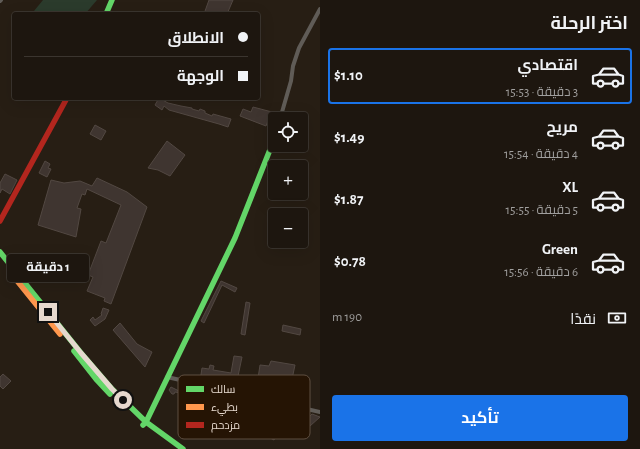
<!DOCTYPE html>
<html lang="ar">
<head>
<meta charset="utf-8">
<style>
	body { margin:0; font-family:"Alegreya Sans",Cairo,sans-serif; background:#251f18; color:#f1f3f6; direction:rtl; height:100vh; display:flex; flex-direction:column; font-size:15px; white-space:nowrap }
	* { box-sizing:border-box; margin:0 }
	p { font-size:13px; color:#a09f9e }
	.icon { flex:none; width:22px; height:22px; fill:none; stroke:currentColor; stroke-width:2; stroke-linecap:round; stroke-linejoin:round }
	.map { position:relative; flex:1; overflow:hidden; direction:ltr }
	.panel { display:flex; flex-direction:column; background:#1d160f; width:320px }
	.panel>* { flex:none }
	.hud { position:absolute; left:12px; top:12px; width:248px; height:88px; border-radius:4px; box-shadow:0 4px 16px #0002,0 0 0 1px #3b352f; direction:rtl; display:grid; align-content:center; height:88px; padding:0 12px; background:#1d160f }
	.tools { position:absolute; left:268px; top:112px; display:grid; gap:8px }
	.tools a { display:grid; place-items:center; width:40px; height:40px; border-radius:4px; background:#1d160f; box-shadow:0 4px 16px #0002,0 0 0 1px #3b352f; font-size:20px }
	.end { position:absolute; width:18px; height:18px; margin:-9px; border:5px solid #e5d8ce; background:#111; box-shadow:0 0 0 2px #111 }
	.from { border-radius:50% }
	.bubble { position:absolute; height:28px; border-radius:4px; background:#1d160f; box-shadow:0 4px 16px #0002,0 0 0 1px #3b352f; font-size:13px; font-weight:700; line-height:28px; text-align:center; direction:rtl }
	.hud b { display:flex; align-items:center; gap:14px; height:38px; font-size:15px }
	.hud b+b { border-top:1px solid #3b352f }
	.hud i { width:10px; height:10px; background:#f1f3f6 }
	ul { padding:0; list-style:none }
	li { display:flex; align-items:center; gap:12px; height:56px; margin:0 8px 6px; padding:0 4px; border:2px solid transparent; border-radius:4px }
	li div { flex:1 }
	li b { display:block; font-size:15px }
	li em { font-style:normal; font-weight:700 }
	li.current { border-color:#1a73e8 }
	li>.icon { width:36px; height:36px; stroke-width:1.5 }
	h2 { padding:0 12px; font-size:18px; line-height:48px }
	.pay { display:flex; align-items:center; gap:10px; height:44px; padding:0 12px; font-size:15px }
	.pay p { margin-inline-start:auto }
	.cta { display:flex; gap:8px; margin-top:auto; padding:8px 12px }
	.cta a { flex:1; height:46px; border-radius:4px; background:#1a73e8; color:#fff; font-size:16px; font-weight:700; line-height:46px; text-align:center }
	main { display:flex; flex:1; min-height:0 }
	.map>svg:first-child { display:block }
</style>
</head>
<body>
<main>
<section class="panel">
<h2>اختر الرحلة</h2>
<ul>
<li class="current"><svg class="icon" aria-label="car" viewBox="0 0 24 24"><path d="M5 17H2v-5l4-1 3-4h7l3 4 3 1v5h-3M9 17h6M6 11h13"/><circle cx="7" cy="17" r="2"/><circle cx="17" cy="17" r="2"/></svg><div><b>اقتصادي</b><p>3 دقيقة · 15:53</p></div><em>$1.10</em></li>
<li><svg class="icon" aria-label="car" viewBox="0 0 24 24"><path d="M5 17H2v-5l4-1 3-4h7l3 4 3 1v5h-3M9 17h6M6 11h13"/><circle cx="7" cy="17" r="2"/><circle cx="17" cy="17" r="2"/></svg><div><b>مريح</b><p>4 دقيقة · 15:54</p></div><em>$1.49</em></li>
<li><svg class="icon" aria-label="car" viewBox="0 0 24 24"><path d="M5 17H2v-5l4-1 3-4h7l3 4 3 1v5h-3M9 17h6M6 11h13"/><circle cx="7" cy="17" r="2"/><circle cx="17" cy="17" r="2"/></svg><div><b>XL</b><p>5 دقيقة · 15:55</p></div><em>$1.87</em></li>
<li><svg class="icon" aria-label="car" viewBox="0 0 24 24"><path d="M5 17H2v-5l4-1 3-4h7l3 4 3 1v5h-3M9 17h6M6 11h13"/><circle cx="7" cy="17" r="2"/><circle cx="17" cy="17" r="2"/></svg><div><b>Green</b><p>6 دقيقة · 15:56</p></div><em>$0.78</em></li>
</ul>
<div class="pay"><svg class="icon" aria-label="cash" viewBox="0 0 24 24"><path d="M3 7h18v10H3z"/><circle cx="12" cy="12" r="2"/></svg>نقدًا<p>190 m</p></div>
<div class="cta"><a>تأكيد</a></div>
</section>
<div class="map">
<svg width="320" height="449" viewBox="0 0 320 449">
	<rect width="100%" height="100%" fill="#271e14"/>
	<path fill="#2b3b2c" d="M43,0H97L85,14H37L34,11Z"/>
	<path fill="#3f3530" stroke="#524842" d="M209,0H233L227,14H204Z
		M159,98L168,103L181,106L192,108V109L199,111L200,109L205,111V113L212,116L213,114L231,119L228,127L219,124L169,110L164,106L162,110L155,105Z
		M253,107L272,112V119L269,118L266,126L240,116L243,109L251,112Z
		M95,125L106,131L101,140L90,134Z
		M167,141L185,155L170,176L158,170L148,168Z
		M45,161L50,164L48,168L51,169L47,177L39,173Z
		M5,174L17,180L10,194L2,189L0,193V183Z
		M97,178L127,192L147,207L111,304L104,301L105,298L87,291L93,277L88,275L101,241L106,243L121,205L87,189L85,195L82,194L77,208L81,209L76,237L38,225L51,180L64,183L80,181L92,186Z
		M221,281L237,288L235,292L222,285L204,323L201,321Z
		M246,302L250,303L245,335L241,334Z
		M103,308L109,310L105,319L95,326L90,320L93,317L95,320L102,315L101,314Z
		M120,323L137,344L152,352L145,367L113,330Z
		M283,325L301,329L300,335L282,331Z
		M234,356L242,357L237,381L257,385L260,365L269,366L271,361L295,365L291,384L279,382L278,390L268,388L267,395L241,390L242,388L200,381L202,368L209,369L210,365L214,366L213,370L231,373Z
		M3,374L11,381L3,389L0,386V377Z
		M180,385L242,398V400L212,394L211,398L203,396L202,397L175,392L174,394H172L169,390L171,387L179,391Z
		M312,414L320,417L310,426L305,421Z
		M243,418L257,425L261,419L272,425L269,430L277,434L274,440L255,430L254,432L240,424Z"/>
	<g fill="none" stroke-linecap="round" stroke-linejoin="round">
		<path stroke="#605c57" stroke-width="4" d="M0,1L1,0
			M280,119L291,81L293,66L299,48L320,9
			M167,377L320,412"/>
		<path stroke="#63d668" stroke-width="5.5" d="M106,14L112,0
			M0,252L81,353L112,389L146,422L183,449
			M74,351L96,379L110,394
			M143,425L146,422L235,238L275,137"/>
		<path stroke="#ff974d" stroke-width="5.5" d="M10,272L60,334"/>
		<path stroke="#b3261e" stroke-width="5.5" d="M0,221L67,98"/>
	</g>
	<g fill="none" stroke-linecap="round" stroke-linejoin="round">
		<path stroke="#e5d8ce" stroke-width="5" d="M48,312L81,353L112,389L123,400"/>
	</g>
	<rect x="178" y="375" width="132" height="64" rx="6" fill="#251404" stroke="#5f4f41" stroke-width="1"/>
	<rect x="186" y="386" width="18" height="6" fill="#63d668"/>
	<rect x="186" y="404" width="18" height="6" fill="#ff974d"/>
	<rect x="186" y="422" width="18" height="6" fill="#b3261e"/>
	<g font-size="11" fill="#e5d8ce">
		<text x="211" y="393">سالك</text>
		<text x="211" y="411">بطيء</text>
		<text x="211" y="429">مزدحم</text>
	</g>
</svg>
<div class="tools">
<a><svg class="icon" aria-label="locate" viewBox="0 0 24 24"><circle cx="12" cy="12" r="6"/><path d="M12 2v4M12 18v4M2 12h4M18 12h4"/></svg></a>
<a>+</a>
<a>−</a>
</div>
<i class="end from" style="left:123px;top:400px"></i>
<i class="end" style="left:48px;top:312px"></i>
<div class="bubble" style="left:7px;top:254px;width:82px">1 دقيقة</div>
<div class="hud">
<b><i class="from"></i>الانطلاق</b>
<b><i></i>الوجهة</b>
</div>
</div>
</main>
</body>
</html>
